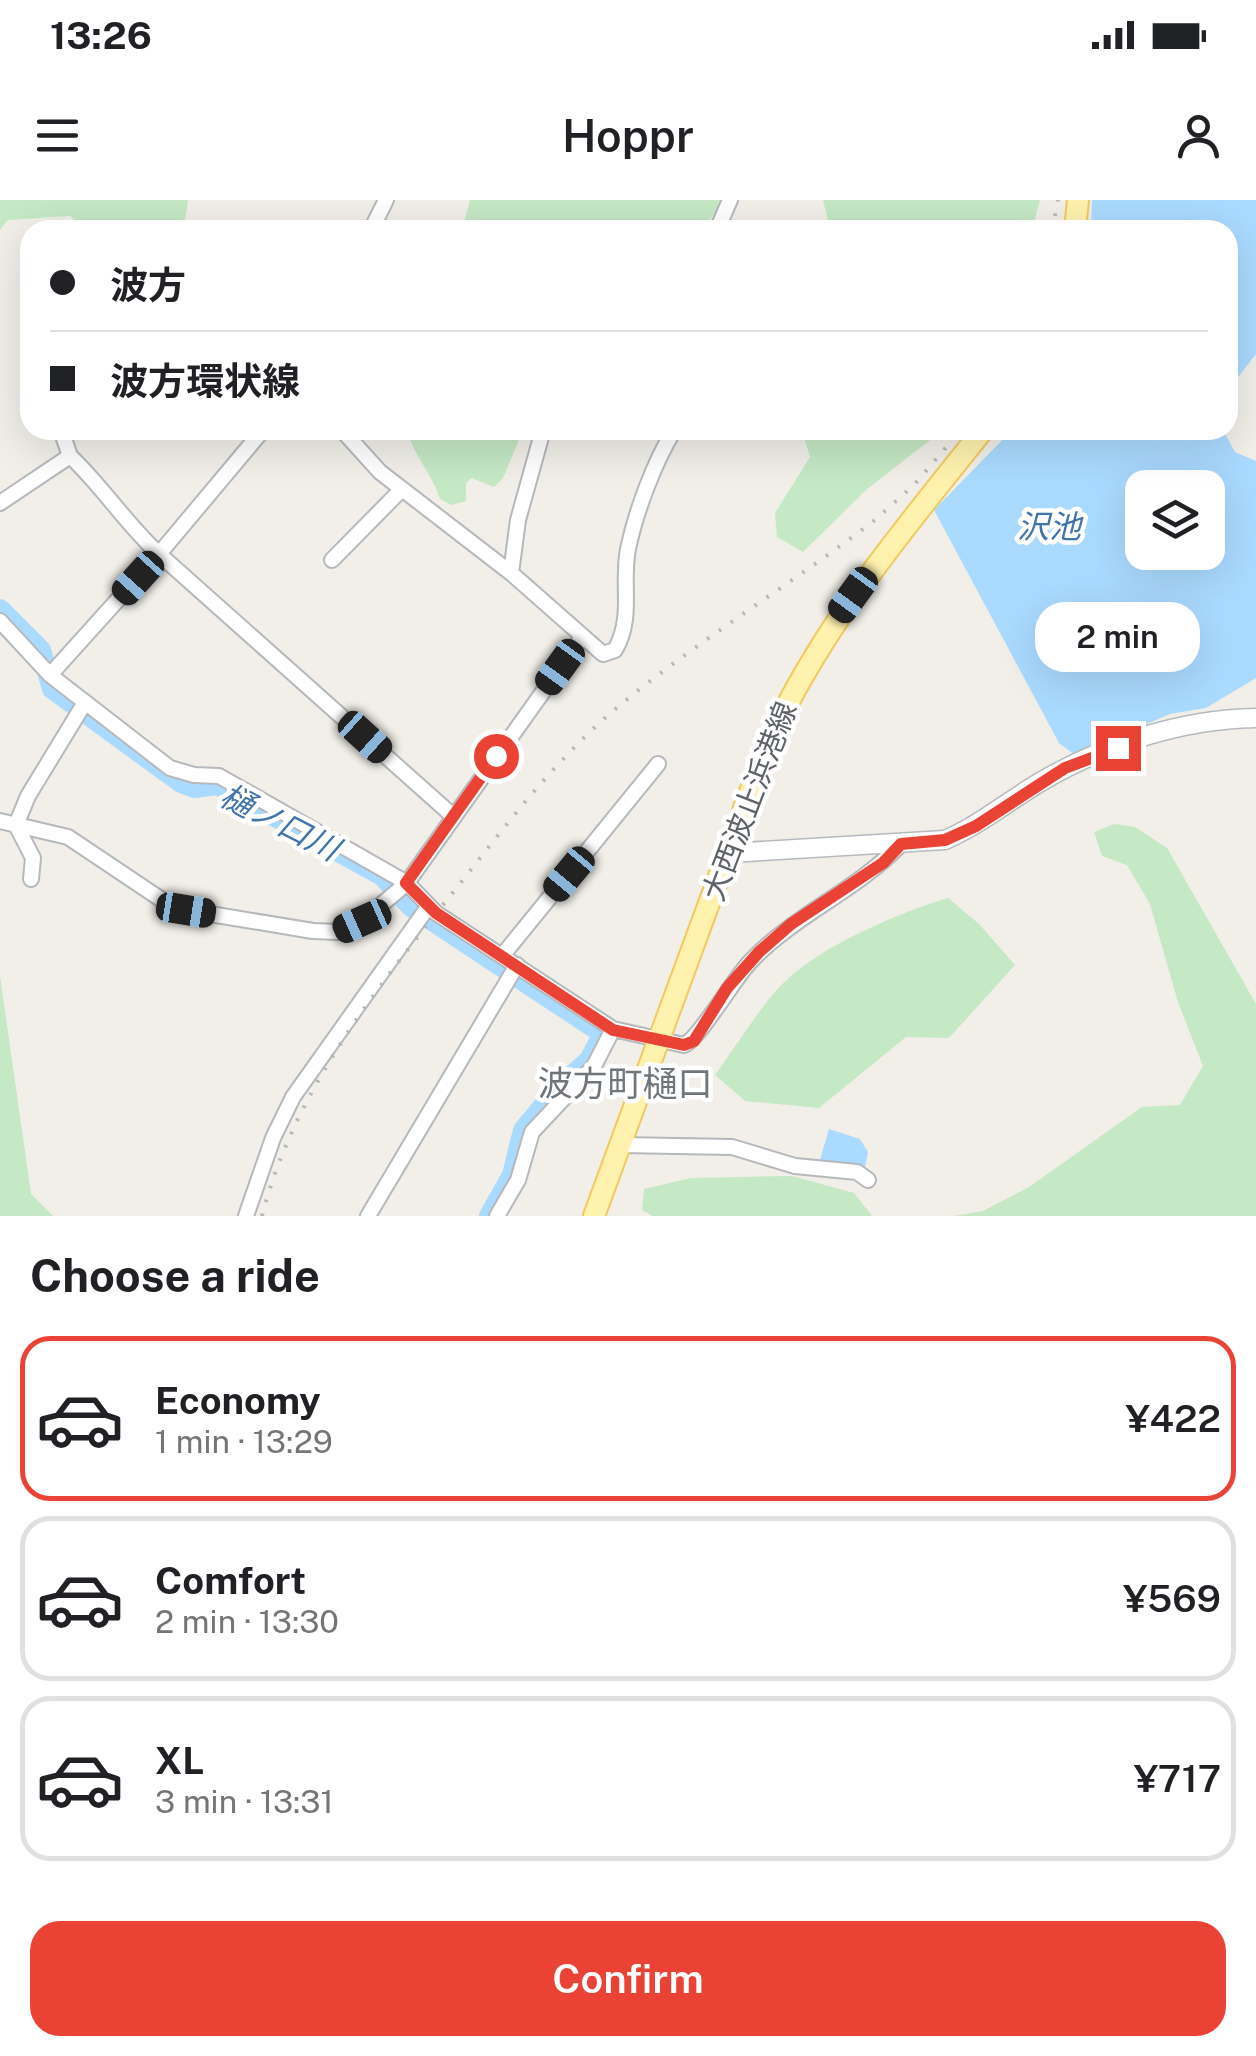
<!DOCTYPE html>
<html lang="en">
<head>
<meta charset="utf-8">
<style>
	body { margin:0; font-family:"Public Sans","Noto Sans JP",sans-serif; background:#f2f2f2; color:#202124; height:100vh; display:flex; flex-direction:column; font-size:38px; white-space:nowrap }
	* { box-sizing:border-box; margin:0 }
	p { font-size:32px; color:#757577 }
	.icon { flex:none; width:55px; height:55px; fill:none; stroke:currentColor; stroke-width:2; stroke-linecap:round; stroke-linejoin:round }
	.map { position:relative; height:1016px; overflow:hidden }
	.drawer { display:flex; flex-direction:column; background:#fff; flex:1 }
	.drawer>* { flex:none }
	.hud { position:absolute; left:20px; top:20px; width:1218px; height:220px; border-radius:30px; box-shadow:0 10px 40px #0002; display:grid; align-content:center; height:220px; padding:0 30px; background:#fff }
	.tools { position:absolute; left:1125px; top:270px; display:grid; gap:20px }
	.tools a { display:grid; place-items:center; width:100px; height:100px; border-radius:20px; background:#fff; box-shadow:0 10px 40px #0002; font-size:50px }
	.end { position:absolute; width:45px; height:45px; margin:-22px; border:12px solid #ea4335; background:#fff; box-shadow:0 0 0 5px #fff }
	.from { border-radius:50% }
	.bubble { position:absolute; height:70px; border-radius:30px; background:#fff; box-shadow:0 10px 40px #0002; font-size:32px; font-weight:600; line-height:70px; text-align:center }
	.car { position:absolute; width:30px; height:60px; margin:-30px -15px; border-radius:12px; box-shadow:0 0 8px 2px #0007; background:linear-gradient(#222 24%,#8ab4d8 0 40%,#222 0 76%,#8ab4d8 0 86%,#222 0) }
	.hud b { display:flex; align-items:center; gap:35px; height:95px; font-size:38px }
	.hud b+b { border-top:2px solid #e0e0e0 }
	.hud i { width:25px; height:25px; background:#202124 }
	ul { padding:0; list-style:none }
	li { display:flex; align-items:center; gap:30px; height:165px; margin:0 20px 15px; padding:0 10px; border:5px solid #e0e0e0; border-radius:30px }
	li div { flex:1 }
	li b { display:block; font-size:38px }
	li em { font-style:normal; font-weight:600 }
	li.current { border-color:#ea4335 }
	li>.icon { width:90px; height:90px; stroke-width:1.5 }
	h2 { padding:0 30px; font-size:45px; line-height:120px }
	.cta { display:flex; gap:20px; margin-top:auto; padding:20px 30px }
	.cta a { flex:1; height:115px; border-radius:30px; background:#ea4335; color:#fff; font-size:40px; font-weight:600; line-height:115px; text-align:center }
	.status { display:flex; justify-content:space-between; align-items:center; height:70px; padding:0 50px; background:#fff; direction:ltr }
	.status svg { height:28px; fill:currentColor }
	header { display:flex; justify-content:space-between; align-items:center; height:130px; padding:0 30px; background:#fff; font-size:45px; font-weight:600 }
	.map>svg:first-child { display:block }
</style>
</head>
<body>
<div class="status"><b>13:26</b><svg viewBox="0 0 49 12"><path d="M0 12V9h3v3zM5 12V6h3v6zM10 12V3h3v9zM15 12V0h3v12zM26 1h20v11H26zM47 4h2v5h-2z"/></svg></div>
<header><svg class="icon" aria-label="menu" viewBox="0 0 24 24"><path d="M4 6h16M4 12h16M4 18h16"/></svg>Hoppr<svg class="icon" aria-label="person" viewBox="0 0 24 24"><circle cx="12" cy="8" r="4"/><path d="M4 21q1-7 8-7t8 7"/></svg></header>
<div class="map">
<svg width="1256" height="1016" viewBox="0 0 1256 1016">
	<rect width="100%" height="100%" fill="#f1efe8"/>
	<path fill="#c5e8c5" d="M0,0H188L184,30H87L70,16L8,20L0,30Z
		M470,0H721V4L703,30H462Z
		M823,0H1040L1032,30H815L828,20Z
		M407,230H523L503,278L494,287L472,278L466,283V301L451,305L440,299C432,273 413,255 407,230Z
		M802,230H943L866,290L803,352L777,337L775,313L810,257Z
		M1114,624L1135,627L1167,648L1256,804V1016H953L983,1011L1029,987L1142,907L1180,905L1203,866L1178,802L1150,704L1127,665L1102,656L1094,632Z
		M948,698L979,724L1015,765L949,838L906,837L819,908L745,901L715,875C737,846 763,800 790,777C824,745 903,711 948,698Z
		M0,776L31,994L53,1016H0Z
		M792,976L854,993L872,1016H653L642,1010L644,989L691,978Z"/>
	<path fill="#aadaff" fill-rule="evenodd" d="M1092,0H1256V154L1228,190V30H1091Z
		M1012,230H1223L1235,252L1256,261V478L1206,508L1170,514L1075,555L1059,543L934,310ZM1142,288H1208V352H1142Z
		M829,929L860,939L868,952L865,967L857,970L819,963Z"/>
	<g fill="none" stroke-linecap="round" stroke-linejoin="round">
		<path stroke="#aadaff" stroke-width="20" d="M0,409L41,450L52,489L181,583L194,588L217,585L382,676L411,707L603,834L589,860L556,890L523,930L512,975L489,1016"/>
		<defs>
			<path id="minor" d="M371,30L386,0
				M717,30L730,0
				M61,230L70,256
				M342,230L380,272L511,373L603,454L615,450C634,417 621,384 628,349C636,311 654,263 674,230
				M0,303L70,256C103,287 126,324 159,354L263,230
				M332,360L402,289
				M511,373L518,320L543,230
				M0,421L50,475L170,568L194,575L219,576L407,683L436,713L613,829L684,845C699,839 733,780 750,762C794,715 856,691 901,644
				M50,475L159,354L453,616
				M0,621L68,637L162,700L186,710L313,731L338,732L362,721L407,683L582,437
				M31,679L33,658L16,625L28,596L84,504
				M502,756L658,564
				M621,945L732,947L795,966L857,972L868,980
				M246,1016L273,938L293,897L428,707
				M368,1016L517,765
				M497,1016L518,980L532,932L594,866L613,829"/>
			<path id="secondary" d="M729,653L945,640C979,625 1006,603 1037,584C1102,545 1181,519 1256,518"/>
			<path id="primary" d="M1075,30L1078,0
				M594,1016L765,551C818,430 901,333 983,230"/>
		</defs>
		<use href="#minor" stroke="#b5b8bc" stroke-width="18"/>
		<use href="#secondary" stroke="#b6babf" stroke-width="21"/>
		<use href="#primary" stroke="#f2c960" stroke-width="24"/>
		<use href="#minor" stroke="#fff" stroke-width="14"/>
		<use href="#secondary" stroke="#fff" stroke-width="18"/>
		<use href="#primary" stroke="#fff2af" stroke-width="20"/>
		<path stroke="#b6b7b8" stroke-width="4" stroke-dasharray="2.5 12" stroke-linecap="butt" d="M1052,30L1058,0
			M262,1016C295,887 381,783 462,681C509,621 555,561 613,511C696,441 791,385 876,319L913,286L961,230"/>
	</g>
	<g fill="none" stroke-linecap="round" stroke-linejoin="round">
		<path stroke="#ea4335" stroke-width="12" d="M496,556L406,683L436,713L613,830L684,845L694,841L727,788L759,752L791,724L883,663L901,644L945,640L976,626L1065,568L1118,548"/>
	</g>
	<g text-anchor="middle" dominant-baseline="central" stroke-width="9" stroke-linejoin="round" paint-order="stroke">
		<g font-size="30" fill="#5f6368" stroke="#fff">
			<text transform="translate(749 601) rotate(-69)">大西波止浜港線</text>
		</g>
		<g font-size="32" font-style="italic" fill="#4174aa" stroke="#fff">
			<text x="1049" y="326">沢池</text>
			<text transform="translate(280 622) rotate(27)">樋ノ口川</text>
		</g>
		<g font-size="35" fill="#70757a" stroke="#fff">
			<text x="625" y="883">波方町樋口</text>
		</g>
	</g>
</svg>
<div class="tools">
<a><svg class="icon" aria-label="layers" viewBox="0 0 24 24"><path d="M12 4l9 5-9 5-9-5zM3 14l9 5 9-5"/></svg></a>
</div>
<i class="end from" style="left:496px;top:556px"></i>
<i class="end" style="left:1118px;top:548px"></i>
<div class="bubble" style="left:1035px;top:402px;width:165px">2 min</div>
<i class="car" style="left:138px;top:378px;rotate:222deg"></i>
<i class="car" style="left:853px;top:395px;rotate:216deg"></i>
<i class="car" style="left:560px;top:467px;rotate:216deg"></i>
<i class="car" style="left:365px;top:537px;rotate:132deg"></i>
<i class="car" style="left:569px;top:674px;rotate:220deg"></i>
<i class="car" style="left:186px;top:710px;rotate:99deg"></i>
<i class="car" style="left:362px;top:721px;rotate:246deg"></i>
<div class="hud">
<b><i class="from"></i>波方</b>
<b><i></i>波方環状線</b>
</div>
</div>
<section class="drawer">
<h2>Choose a ride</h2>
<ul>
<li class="current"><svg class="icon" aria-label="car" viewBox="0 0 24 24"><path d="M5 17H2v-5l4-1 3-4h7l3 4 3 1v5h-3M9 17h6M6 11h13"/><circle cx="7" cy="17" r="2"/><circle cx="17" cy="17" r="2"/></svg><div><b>Economy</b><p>1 min · 13:29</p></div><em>¥422</em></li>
<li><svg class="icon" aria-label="car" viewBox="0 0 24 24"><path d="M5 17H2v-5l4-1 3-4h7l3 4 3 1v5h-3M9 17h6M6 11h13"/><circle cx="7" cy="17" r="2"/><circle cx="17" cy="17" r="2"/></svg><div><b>Comfort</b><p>2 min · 13:30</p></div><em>¥569</em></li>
<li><svg class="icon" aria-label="car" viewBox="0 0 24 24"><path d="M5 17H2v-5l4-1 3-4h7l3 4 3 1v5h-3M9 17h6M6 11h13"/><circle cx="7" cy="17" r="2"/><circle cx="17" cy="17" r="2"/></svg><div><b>XL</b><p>3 min · 13:31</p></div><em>¥717</em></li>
</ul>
<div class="cta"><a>Confirm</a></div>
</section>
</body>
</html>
